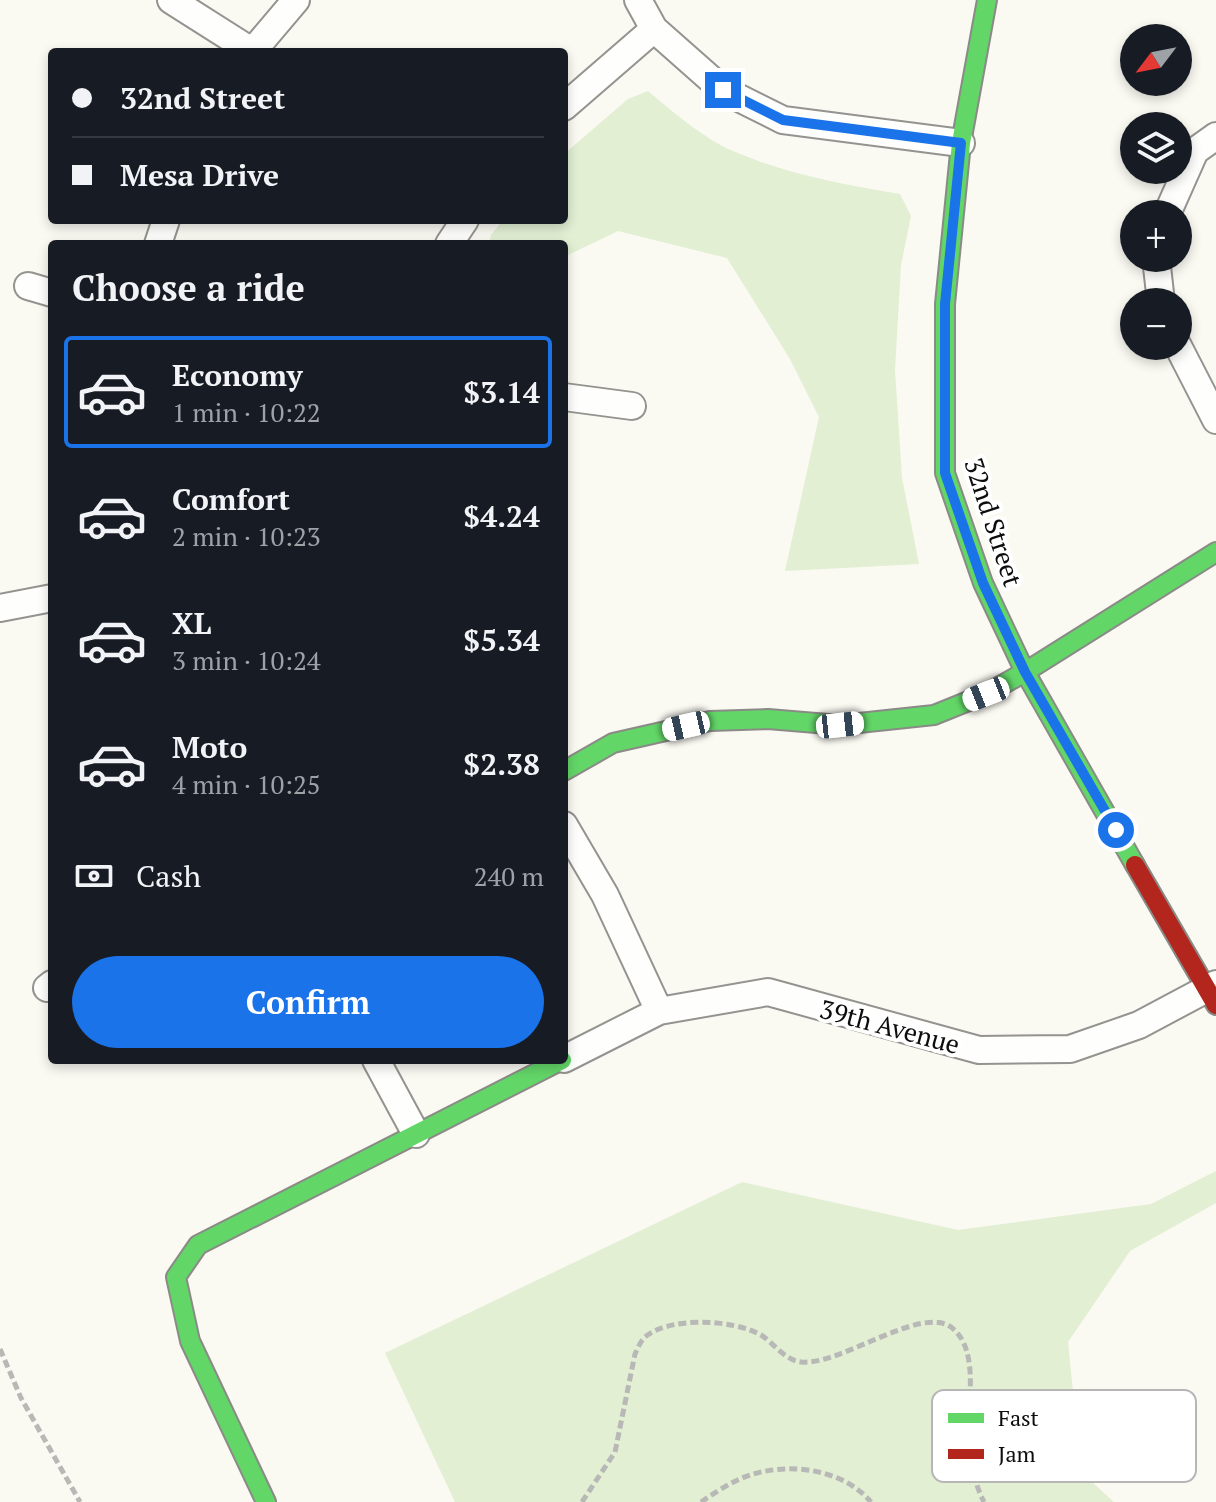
<!DOCTYPE html>
<html lang="en">
<head>
<meta charset="utf-8">
<style>
	body { margin:0; font-family:"PT Serif",serif; background:#242831; color:#f1f3f6; height:100vh; display:flex; flex-direction:column; font-size:30px; white-space:nowrap }
	* { box-sizing:border-box; margin:0 }
	p { font-size:26px; color:#9ea1a6 }
	.icon { flex:none; width:44px; height:44px; fill:none; stroke:currentColor; stroke-width:2; stroke-linecap:round; stroke-linejoin:round }
	.map { position:relative; flex:1; overflow:hidden }
	.drawer { position:absolute; left:48px; top:240px; width:520px; height:824px; display:flex; flex-direction:column; background:#171b24; border-radius:8px; box-shadow:0 4px 12px #0003 }
	.drawer>* { flex:none }
	.banner { position:absolute; left:48px; top:48px; width:520px; height:176px; border-radius:8px; box-shadow:0 4px 12px #0003; display:grid; align-content:center; height:176px; padding:0 24px; background:#171b24 }
	.needle { width:52px; rotate:238deg }
	.tools { position:absolute; left:1120px; top:24px; display:grid; gap:16px }
	.tools a { display:grid; place-items:center; width:72px; height:72px; border-radius:50%; background:#171b24; box-shadow:0 4px 12px #0003; font-size:40px }
	.end { position:absolute; width:36px; height:36px; margin:-18px; border:10px solid #1a73e8; background:#fff; box-shadow:0 0 0 4px #fff }
	.from { border-radius:50% }
	.car { position:absolute; width:24px; height:48px; margin:-24px -12px; border-radius:10px; box-shadow:0 0 6px 2px #0007; background:linear-gradient(#fff 24%,#345 0 40%,#fff 0 76%,#345 0 86%,#fff 0) }
	.banner b { display:flex; align-items:center; gap:28px; height:76px; font-size:30px }
	.banner b+b { border-top:2px solid #363941 }
	.banner i { width:20px; height:20px; background:#f1f3f6 }
	ul { padding:0; list-style:none }
	li { display:flex; align-items:center; gap:24px; height:112px; margin:0 16px 12px; padding:0 8px; border:4px solid transparent; border-radius:8px }
	li div { flex:1 }
	li b { display:block; font-size:30px }
	li em { font-style:normal; font-weight:700 }
	li.current { border-color:#1a73e8 }
	li>.icon { width:72px; height:72px; stroke-width:1.5 }
	h2 { padding:0 24px; font-size:36px; line-height:96px }
	.pay { display:flex; align-items:center; gap:20px; height:88px; padding:0 24px; font-size:30px }
	.pay p { margin-inline-start:auto }
	.button { display:flex; gap:16px; margin-top:auto; padding:16px 24px }
	.button a { flex:1; height:92px; border-radius:48px; background:#1a73e8; color:#fff; font-size:32px; font-weight:700; line-height:92px; text-align:center }
	.map>svg:first-child { display:block }
</style>
</head>
<body>
<div class="map">
<svg width="1216" height="1502" viewBox="0 0 1216 1502">
	<rect width="100%" height="100%" fill="#faf9f2"/>
	<path fill="#e2efd3" d="M648,91C670,110 706,140 733,151C789,175 841,184 900,194L911,216L901,265L895,370L902,478L919,564L785,571L819,417L790,359L727,258L618,231L564,257V244H489L491,235L503,220H564V154L628,99Z
		M1216,1171V1203L1130,1251L1068,1342L1081,1472L1114,1502H455L385,1353L742,1182L958,1230L1151,1204Z"/>
	<g fill="none" stroke-linecap="round" stroke-linejoin="round">
		<defs>
			<path id="street" d="M171,0L253,52
				M638,0L654,29L723,90L783,120L961,143
				M252,52L296,0
				M564,107L654,29
				M1167,214L1195,151L1216,136
				M158,244L166,220
				M449,244L465,220
				M1156,258L1161,302
				M28,286L52,293
				M1178,346L1216,420
				M564,397L632,406
				M0,608L52,598
				M564,825L605,895L659,1011
				M47,988L52,984
				M564,1059L659,1011L768,992L979,1050L1070,1049L1139,1025L1216,984
				M376,1060L416,1134"/>
			<path id="fast" d="M987,0L961,143L945,304V473L983,583L1025,672L1135,865
				M564,771L613,743L710,721L768,719L840,725L934,715L986,694L1025,672L1216,552
				M266,1502L190,1341L176,1277L198,1245L562,1060"/>
			<path id="jam" d="M1135,865L1216,1005"/>
		</defs>
		<use href="#street" stroke="#949390" stroke-width="30"/>
		<use href="#fast" stroke="#8a8a87" stroke-width="22"/>
		<use href="#jam" stroke="#8a8a87" stroke-width="22"/>
		<path stroke="#b8b8b6" stroke-width="5" stroke-dasharray="8 4" stroke-linecap="butt" d="M0,1349L21,1398L80,1502
			M582,1502L615,1452L635,1354C638,1348 640,1342 644,1338C668,1316 733,1319 761,1335C774,1343 784,1360 801,1362C840,1366 920,1305 951,1327C982,1350 966,1411 968,1444C970,1464 975,1484 984,1502
			M701,1502C716,1492 732,1481 750,1475C790,1462 843,1469 871,1502"/>
		<use href="#street" stroke="#fefefd" stroke-width="26"/>
		<use href="#fast" stroke="#63d668" stroke-width="18"/>
		<use href="#jam" stroke="#b3261e" stroke-width="18"/>
	</g>
	<g fill="none" stroke-linecap="round" stroke-linejoin="round">
		<path stroke="#1a73e8" stroke-width="10" d="M723,90L783,120L961,143L945,304V473L983,583L1025,672L1116,830"/>
	</g>
	<g text-anchor="middle" dominant-baseline="central" stroke-width="8" stroke-linejoin="round" paint-order="stroke">
		<g font-size="26" fill="#0d0d0d" stroke="#fff">
			<text transform="translate(994 522) rotate(72)">32nd Street</text>
			<text transform="translate(890 1026) rotate(15)">39th Avenue</text>
		</g>
	</g>
	<rect x="932" y="1390" width="264" height="92" rx="12" fill="#fff" stroke="#b6b6b6" stroke-width="2"/>
	<rect x="948" y="1413" width="36" height="10" fill="#63d668"/>
	<rect x="948" y="1449" width="36" height="10" fill="#b3261e"/>
	<g font-size="22" fill="#0d0d0d">
		<text x="998" y="1426">Fast</text>
		<text x="998" y="1462">Jam</text>
	</g>
</svg>
<div class="tools">
<a><svg class="needle" viewBox="-14 -14 28 28"><path d="M0-13l5 13h-10z" fill="#e53935"/><path d="M0 13l5-13h-10z" fill="#9ea1a6"/></svg></a>
<a><svg class="icon" aria-label="layers" viewBox="0 0 24 24"><path d="M12 4l9 5-9 5-9-5zM3 14l9 5 9-5"/></svg></a>
<a>+</a>
<a>−</a>
</div>
<i class="end from" style="left:1116px;top:830px"></i>
<i class="end" style="left:723px;top:90px"></i>
<i class="car" style="left:986px;top:694px;rotate:248deg"></i>
<i class="car" style="left:840px;top:725px;rotate:84deg"></i>
<i class="car" style="left:686px;top:726px;rotate:257deg"></i>
<div class="banner">
<b><i class="from"></i>32nd Street</b>
<b><i></i>Mesa Drive</b>
</div>
<section class="drawer">
<h2>Choose a ride</h2>
<ul>
<li class="current"><svg class="icon" aria-label="car" viewBox="0 0 24 24"><path d="M5 17H2v-5l4-1 3-4h7l3 4 3 1v5h-3M9 17h6M6 11h13"/><circle cx="7" cy="17" r="2"/><circle cx="17" cy="17" r="2"/></svg><div><b>Economy</b><p>1 min · 10:22</p></div><em>$3.14</em></li>
<li><svg class="icon" aria-label="car" viewBox="0 0 24 24"><path d="M5 17H2v-5l4-1 3-4h7l3 4 3 1v5h-3M9 17h6M6 11h13"/><circle cx="7" cy="17" r="2"/><circle cx="17" cy="17" r="2"/></svg><div><b>Comfort</b><p>2 min · 10:23</p></div><em>$4.24</em></li>
<li><svg class="icon" aria-label="car" viewBox="0 0 24 24"><path d="M5 17H2v-5l4-1 3-4h7l3 4 3 1v5h-3M9 17h6M6 11h13"/><circle cx="7" cy="17" r="2"/><circle cx="17" cy="17" r="2"/></svg><div><b>XL</b><p>3 min · 10:24</p></div><em>$5.34</em></li>
<li><svg class="icon" aria-label="car" viewBox="0 0 24 24"><path d="M5 17H2v-5l4-1 3-4h7l3 4 3 1v5h-3M9 17h6M6 11h13"/><circle cx="7" cy="17" r="2"/><circle cx="17" cy="17" r="2"/></svg><div><b>Moto</b><p>4 min · 10:25</p></div><em>$2.38</em></li>
</ul>
<div class="pay"><svg class="icon" aria-label="cash" viewBox="0 0 24 24"><path d="M3 7h18v10H3z"/><circle cx="12" cy="12" r="2"/></svg>Cash<p>240 m</p></div>
<div class="button"><a>Confirm</a></div>
</section>
</div>
</body>
</html>
